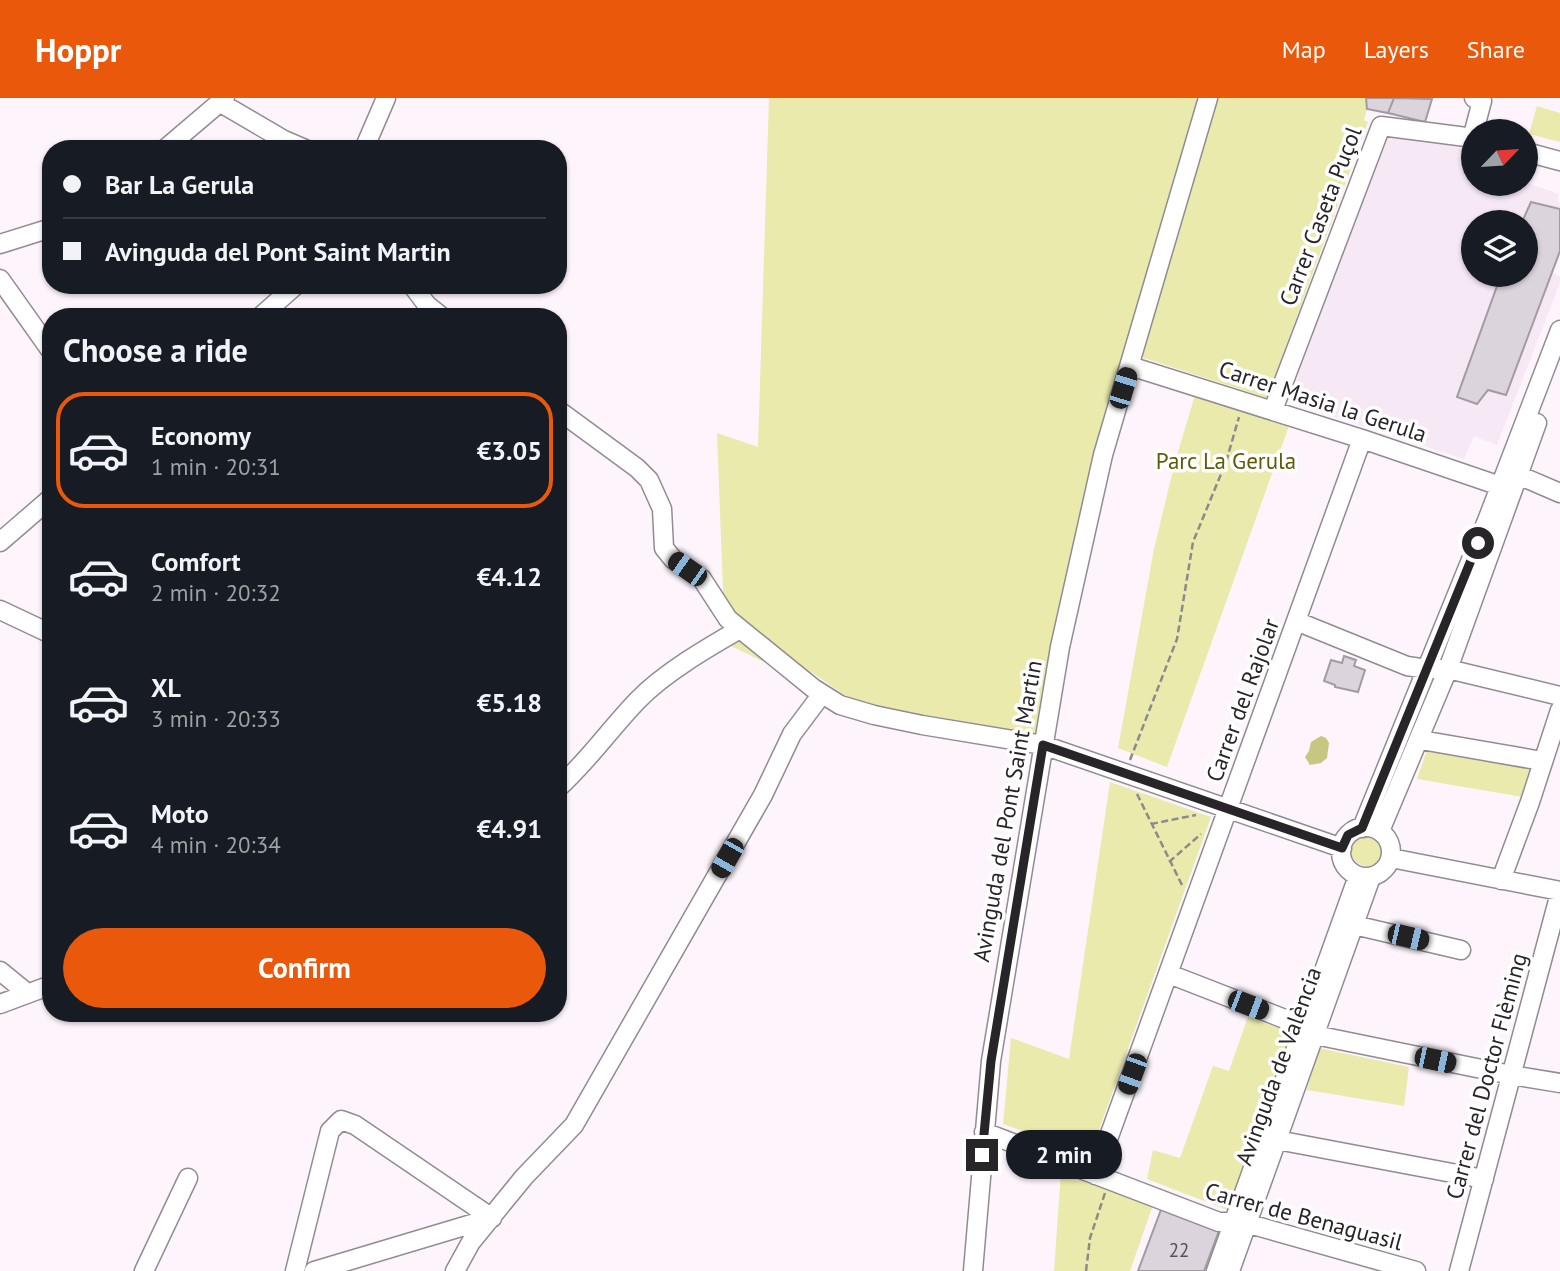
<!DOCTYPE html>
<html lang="en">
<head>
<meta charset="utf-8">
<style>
	body { margin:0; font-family:"PT Sans",sans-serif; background:#20242c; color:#f1f3f6; height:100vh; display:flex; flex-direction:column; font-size:26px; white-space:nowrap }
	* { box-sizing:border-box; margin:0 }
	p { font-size:23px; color:#9ea1a6 }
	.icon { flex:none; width:38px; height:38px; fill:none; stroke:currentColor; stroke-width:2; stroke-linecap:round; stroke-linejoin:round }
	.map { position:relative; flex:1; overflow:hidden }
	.sheet { position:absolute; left:42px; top:210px; width:525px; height:714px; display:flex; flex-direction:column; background:#171b24; border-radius:28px; box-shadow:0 2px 5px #0004 }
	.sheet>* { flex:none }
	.guide { position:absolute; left:42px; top:42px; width:525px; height:154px; border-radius:28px; box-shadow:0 2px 5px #0004; display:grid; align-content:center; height:154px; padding:0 21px; background:#171b24 }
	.needle { width:46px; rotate:65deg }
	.fabs { position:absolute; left:1461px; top:21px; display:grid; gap:14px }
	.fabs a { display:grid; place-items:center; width:77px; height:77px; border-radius:50%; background:#171b24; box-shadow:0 2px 5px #0004; font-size:35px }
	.end { position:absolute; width:32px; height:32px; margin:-16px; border:9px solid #282528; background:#fff; box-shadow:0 0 0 4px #fff }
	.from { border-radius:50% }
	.bubble { position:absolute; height:49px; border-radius:24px; background:#171b24; box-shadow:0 2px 5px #0004; font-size:23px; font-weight:800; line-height:49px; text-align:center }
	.car { position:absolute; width:21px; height:42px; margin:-21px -10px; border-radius:9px; box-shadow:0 0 5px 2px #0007; background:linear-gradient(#222 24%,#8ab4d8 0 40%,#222 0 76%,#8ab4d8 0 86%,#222 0) }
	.guide b { display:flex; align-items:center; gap:24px; height:66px; font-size:26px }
	.guide b+b { border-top:2px solid #363941 }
	.guide i { width:18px; height:18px; background:#f1f3f6 }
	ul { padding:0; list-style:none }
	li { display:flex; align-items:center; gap:21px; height:116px; margin:0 14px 10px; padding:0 7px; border:4px solid transparent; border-radius:28px }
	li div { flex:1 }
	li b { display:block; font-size:26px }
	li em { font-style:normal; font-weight:800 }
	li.current { border-color:#ea580c }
	li>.icon { width:63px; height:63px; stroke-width:1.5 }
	h2 { padding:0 21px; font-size:32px; line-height:84px }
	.action { display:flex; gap:14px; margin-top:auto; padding:14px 21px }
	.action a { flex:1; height:80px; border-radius:42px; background:#ea580c; color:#fff; font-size:28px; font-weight:800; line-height:80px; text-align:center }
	header { display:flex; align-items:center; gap:42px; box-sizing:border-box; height:98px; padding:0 35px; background:#ea580c; color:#fff }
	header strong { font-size:33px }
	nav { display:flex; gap:38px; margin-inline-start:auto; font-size:24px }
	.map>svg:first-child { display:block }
</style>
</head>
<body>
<header>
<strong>Hoppr</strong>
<nav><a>Map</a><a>Layers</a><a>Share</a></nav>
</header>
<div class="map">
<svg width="1560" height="1173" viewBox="0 0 1560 1173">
	<rect width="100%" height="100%" fill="#fdf4fc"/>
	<path fill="#f7e8f6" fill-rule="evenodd" d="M1387,36L1473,52L1474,86H1526V67L1534,69L1530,86L1559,96L1557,103L1560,105V153L1552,175L1560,179V185L1497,347L1474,338L1464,361L1289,304L1344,142ZM1474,124H1526V177H1474Z"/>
	<path fill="#e9eaac" d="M769,0H1200L1130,268L1043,647L874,617L811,574L807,585L725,545L717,335L758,349Z
		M1217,0H1366L1367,11L1364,22L1368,24L1267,300L1141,259Z
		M1537,8L1560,15V44L1529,36Z
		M1195,297L1289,328L1167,669L1118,650L1154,451L1175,364Z
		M1429,646L1533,670L1523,699L1417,681Z
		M1110,684L1211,719L1090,1057L1003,1026L1011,940L1069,961Z
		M1351 752a16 16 0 1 1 32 0a16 16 0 1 1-32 0Z
		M1248,919L1290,934L1230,1113L1147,1081L1153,1052L1180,1060L1213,968L1229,973Z
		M1319,950L1409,969L1404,1008L1307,992Z
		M1061,1074L1153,1107L1130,1173H1054Z"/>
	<path fill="#c7c782" d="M1321,638L1326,640L1329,645L1327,660L1321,665L1310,667L1305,659L1309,653L1311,644Z"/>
	<path fill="#dcd4dc" stroke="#a29ba2" stroke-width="2" d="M1366,0H1394L1388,15L1367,11Z
		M1394,0L1432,1L1425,24L1388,15Z
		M1531,104L1560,111V153L1506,297L1488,292L1477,306L1457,299L1501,177H1526V124H1522Z
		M1344,558L1356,562L1354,568L1365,572L1358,594L1335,589V587L1324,583L1331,562L1342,565Z
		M1162,1109L1220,1130L1204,1173H1138Z"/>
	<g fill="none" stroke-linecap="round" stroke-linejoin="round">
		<defs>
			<path id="minor" d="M1474,0L1482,3L1474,33
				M219,4L284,42L305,51
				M165,51L225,0
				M364,51L386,0
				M1526,54L1560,63
				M0,146L51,130
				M0,181L51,253
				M412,187L427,207L442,219
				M260,219L296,187
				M1130,268L1362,341L1509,391
				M558,312L637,370L649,382L662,411L664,450L673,461L702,481L728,521L813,590L840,607L874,617L922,627L1043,647L1342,750
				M1273,312L1381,28L1474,40
				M1518,377L1560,395
				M0,444L51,400
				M0,512L51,536
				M1296,523L1407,568L1427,571H1448L1560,598
				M1421,642L1542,663
				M558,690C588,663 610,631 638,602C664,575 707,550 740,531
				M1341 754a25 25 0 1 1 50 0a25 25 0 1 1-50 0Z
				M1362,730L1488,420L1560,232
				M1380,733L1448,571L1537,325
				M1391,760L1560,793
				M1501,782L1530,704L1560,612
				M1354,827L1461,852
				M0,873L27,895
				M1169,876L1290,923L1302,933L1315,937L1511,977L1560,985
				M0,906L51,887
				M984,1034L1219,1124H1242L1416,1173
				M1277,1042L1484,1081
				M1095,1077L1362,341
				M144,1173L188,1080
				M295,1173L330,1033L341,1022L355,1027L492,1120
				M314,1173L488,1121
				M455,1173L471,1144L524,1079L574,1027L763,697L792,636L822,596
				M973,1173L991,963L1060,549L1103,357L1208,0
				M1216,1173L1358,778
				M1230,1173L1371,779
				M1459,1173L1560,795"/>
		</defs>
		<use href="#minor" stroke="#928b92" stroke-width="21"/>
		<path stroke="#8f898e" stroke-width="2.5" stroke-dasharray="7 3.5" stroke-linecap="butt" d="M1130,662L1177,541L1193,444L1226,364L1239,319
			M1137,696L1182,787
			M1151,726L1196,717
			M1169,764L1201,736
			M1086,1173L1090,1140L1105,1095"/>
		<use href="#minor" stroke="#fff" stroke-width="18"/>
	</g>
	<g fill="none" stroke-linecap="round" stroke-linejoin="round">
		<path stroke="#282528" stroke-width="9" d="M982,1057L991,963L1043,647L1342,750L1348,737L1362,730L1478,445"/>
	</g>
	<g text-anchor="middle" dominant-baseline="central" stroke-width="7" stroke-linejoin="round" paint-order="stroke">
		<g font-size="19" fill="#555155">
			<text x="1179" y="1152">22</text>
		</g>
		<g font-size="23" fill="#282528" stroke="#fff">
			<text transform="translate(1320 118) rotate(-69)">Carrer Caseta Puçol</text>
			<text transform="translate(1323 303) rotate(18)">Carrer Masia la Gerula</text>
			<text transform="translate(1242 602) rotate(-70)">Carrer del Rajolar</text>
			<text transform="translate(1007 713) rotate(-80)">Avinguda del Pont Saint Martin</text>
			<text transform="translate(1278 968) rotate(-70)">Avinguda de València</text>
			<text transform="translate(1486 978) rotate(-75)">Carrer del Doctor Flèming</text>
			<text transform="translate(1304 1118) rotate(15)">Carrer de Benaguasil</text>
		</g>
		<g font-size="23" fill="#5d5b08" stroke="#fff">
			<text x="1226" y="362">Parc La Gerula</text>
		</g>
	</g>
</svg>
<div class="fabs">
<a><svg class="needle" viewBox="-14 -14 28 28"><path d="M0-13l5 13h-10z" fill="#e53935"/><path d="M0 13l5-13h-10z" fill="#9ea1a6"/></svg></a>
<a><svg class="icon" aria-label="layers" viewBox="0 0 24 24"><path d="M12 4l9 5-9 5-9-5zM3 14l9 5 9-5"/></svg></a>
</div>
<i class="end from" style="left:1478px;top:445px"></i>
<i class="end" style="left:982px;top:1057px"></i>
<div class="bubble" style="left:1006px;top:1032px;width:116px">2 min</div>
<i class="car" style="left:1123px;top:290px;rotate:17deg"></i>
<i class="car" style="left:687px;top:471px;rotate:305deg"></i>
<i class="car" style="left:727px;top:760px;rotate:210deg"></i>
<i class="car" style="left:1408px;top:839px;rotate:103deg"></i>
<i class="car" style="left:1248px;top:907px;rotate:111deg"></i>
<i class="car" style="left:1435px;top:962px;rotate:102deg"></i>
<i class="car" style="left:1132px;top:976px;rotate:200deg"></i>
<div class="guide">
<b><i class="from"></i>Bar La Gerula</b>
<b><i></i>Avinguda del Pont Saint Martin</b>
</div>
<section class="sheet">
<h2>Choose a ride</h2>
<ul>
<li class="current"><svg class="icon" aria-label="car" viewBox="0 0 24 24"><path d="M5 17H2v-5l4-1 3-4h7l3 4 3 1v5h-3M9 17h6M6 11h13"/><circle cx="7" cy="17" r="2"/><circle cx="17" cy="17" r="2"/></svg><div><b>Economy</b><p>1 min · 20:31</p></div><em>€3.05</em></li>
<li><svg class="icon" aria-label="car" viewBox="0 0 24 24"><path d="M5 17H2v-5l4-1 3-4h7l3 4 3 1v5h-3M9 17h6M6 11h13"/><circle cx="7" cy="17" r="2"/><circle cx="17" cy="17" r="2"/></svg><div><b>Comfort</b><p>2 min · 20:32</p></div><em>€4.12</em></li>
<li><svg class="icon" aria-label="car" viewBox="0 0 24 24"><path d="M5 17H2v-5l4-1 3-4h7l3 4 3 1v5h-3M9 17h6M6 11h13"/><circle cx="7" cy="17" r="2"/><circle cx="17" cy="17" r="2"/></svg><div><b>XL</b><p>3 min · 20:33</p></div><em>€5.18</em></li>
<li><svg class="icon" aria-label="car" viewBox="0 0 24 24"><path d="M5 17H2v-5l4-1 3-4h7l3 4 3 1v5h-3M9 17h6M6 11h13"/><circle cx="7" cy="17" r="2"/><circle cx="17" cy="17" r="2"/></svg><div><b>Moto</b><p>4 min · 20:34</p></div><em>€4.91</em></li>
</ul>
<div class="action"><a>Confirm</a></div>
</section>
</div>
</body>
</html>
